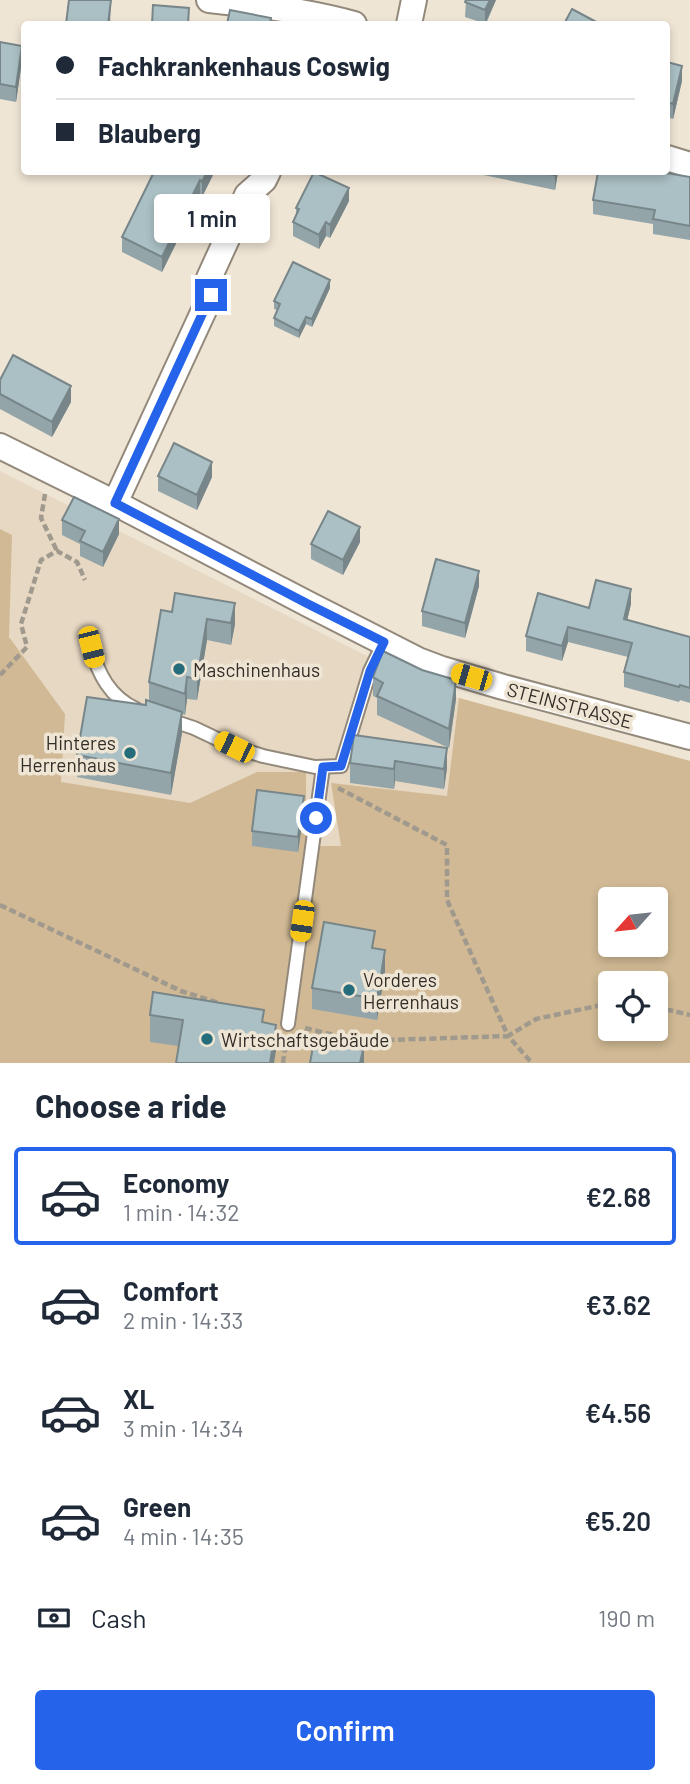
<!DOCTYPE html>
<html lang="en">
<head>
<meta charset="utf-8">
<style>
	body { margin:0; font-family:Barlow,sans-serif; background:#f2f2f3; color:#1f2937; height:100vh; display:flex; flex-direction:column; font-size:26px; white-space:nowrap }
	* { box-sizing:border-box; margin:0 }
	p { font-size:23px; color:#747a83 }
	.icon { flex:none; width:38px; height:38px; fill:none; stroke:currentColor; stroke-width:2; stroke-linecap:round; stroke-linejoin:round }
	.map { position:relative; height:1063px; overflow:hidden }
	.drawer { display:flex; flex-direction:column; background:#fff; flex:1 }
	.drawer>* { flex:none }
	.top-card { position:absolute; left:21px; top:21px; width:649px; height:154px; border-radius:7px; box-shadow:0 4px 10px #0003; display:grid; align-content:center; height:154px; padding:0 35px; background:#fff }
	.needle { width:46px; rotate:243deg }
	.tools { position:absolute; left:598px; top:887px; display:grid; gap:14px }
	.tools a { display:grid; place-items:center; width:70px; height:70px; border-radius:7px; background:#fff; box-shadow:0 4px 10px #0003; font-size:35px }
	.end { position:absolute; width:32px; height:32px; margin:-16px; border:9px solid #2563eb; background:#fff; box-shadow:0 0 0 4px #fff }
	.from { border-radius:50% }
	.bubble { position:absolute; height:49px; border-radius:7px; background:#fff; box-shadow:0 4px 10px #0003; font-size:23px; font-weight:600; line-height:49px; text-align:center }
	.car { position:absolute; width:21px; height:42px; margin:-21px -10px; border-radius:9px; box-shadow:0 0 5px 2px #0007; background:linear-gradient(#f5c518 24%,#345 0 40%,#f5c518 0 76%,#345 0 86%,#f5c518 0) }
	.top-card b { display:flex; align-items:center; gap:24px; height:66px; font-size:26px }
	.top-card b+b { border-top:2px solid #e0e1e3 }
	.top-card i { width:18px; height:18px; background:#1f2937 }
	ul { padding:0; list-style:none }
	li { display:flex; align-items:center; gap:21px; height:98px; margin:0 14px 10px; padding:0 21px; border:4px solid transparent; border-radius:7px }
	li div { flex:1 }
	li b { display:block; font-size:26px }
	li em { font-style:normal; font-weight:600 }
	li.selected { border-color:#2563eb }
	li>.icon { width:63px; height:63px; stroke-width:1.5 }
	h2 { padding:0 35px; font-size:32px; line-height:84px }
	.pay { display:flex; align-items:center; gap:18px; height:77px; padding:0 35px; font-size:26px }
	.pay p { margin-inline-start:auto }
	.cta { display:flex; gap:14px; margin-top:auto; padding:14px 35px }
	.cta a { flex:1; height:80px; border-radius:7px; background:#2563eb; color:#fff; font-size:28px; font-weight:600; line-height:80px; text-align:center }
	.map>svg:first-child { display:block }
</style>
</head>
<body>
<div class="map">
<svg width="690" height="1063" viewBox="0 0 690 1063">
	<rect width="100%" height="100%" fill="#efe5d5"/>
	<path fill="#e7d8c3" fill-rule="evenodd" d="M0,471L363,654L459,698L690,761V1063H0ZM611,900H656V945H611ZM611,984H656V1029H611Z"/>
	<path fill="#d0b994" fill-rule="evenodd" d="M0,529L12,535L9,637L65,714L61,782L190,803L257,772H306V846H341L331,783L447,796L459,698L690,761V1063H0ZM611,900H656V945H611ZM611,984H656V1029H611Z"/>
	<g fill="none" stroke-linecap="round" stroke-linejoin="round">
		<defs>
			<path id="service" d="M91,647C98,674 110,697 136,709
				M167,719L194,728L234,747L263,756L315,767L341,766L370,671L384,642
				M288,1024L323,767"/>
			<path id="minor" d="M209,0C257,5 307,11 354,24
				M409,24L414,0
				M667,158L690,165
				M0,446L115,503L308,604L418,660L442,669L503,687L690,737
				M115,503L211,295L209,278L247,195L264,180L268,172"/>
		</defs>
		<use href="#service" stroke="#93897b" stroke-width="16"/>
		<use href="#minor" stroke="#93897b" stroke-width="28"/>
		<path stroke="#a0998d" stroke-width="4.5" stroke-dasharray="7 3.5" stroke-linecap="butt" d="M45,494L41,518L57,551
			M0,675L27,647L21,624L41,560L57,551L77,562L85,580
			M338,788L447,845V900L508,1036L536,1019L611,1003
			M0,905L181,991L219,1003
			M656,1007L690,1015
			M305,1028L359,1041L508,1036L532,1063
			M283,1063L286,1040"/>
		<use href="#service" stroke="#fff" stroke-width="12"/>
		<use href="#minor" stroke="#fff" stroke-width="24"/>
	</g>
	<path fill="#93a5a9" d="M466,0H496L486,24L465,17Z
		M0,42L22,61L16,102L0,99Z
		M667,62L682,81L673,119L667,117Z
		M153,172H213V175L202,197L200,195L162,272L122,252V237Z
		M469,172H558L555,190Z
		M690,177V240L653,234V224L593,214V200Z
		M349,201L330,238L326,236L319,249L293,236V222L296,215V208Z
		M330,288L312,327L306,324L299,338L274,326V318L277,310L274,309V301Z
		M0,380L71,402L52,437L0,409Z
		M158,476L212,477L197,510L158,491Z
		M62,520L119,534L103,567L80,556V544L62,535Z
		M360,542L343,575L311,559V544Z
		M479,586L465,638L422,626V611Z
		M631,604L627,620L690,637V703L680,700L679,702L624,687V672L628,657L568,642L562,661L526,651V636L589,608Z
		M161,610L235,624L231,645L207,640L197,700L187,699L185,715L182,714V733L171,795L77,777V755L146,705L149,701V682Z
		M373,677L456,699L449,748L377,715V698L373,696Z
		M354,735L447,768L444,789L395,781L394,789L350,783V763Z
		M304,811L298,852L252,846V831Z
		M375,948L385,972L377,1020L312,1009V988Z
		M150,1015L264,1023L276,1051L178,1046L150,1042Z"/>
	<path fill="#788689" d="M111,0L110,24H108Z
		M490,0H496L485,24V10Z
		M22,46V61L16,102V87Z
		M682,66V81L673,119V104Z
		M207,172H213V175L202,197V182Z
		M555,172H558L555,190Z
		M200,180V195L162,272V257Z
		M349,188V201L330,238V225Z
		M326,222V236L319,249V235Z
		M330,280V288L312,327V319Z
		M306,317V324L299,338V331Z
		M71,386V402L52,437V422Z
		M212,462V477L197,510V495Z
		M119,519V534L103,567V552Z
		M360,527V542L343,575V560Z
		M479,571V586L465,638V623Z
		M631,589V604L624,634V619Z
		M235,603V624L231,645V623Z
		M207,619V640L197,700V679Z
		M568,627V642L562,661V646Z
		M187,677V699L185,715V694Z
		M456,680V699L449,748V729Z
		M182,712V733L171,795V773Z
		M447,748V768L444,789V769Z
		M395,761V781L394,789V769Z
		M304,796V811L298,852V837Z
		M385,950V972L377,1020V999Z
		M276,1025V1051L274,1063H270Z
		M364,1045V1063H360Z"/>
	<path fill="#abc0c4" stroke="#788689" stroke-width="2" d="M69,0H111L108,24H66Z
		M466,0H490L485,10L465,2Z
		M153,5L189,8L188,24H152Z
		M572,9L600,24H564Z
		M230,10L271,18L270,24H227Z
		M0,42L22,46L16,87L0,84Z
		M667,62L682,66L673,104L667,102Z
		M154,172H207L202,182L200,180L162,257L122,237Z
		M314,172L349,188L330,225L326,222L319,235L293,222L299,209L296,208Z
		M539,172H555V175Z
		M598,172H660L690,177V226L653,219L655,210L593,200Z
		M293,262L330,280L312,319L306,317L299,331L274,318L280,304L274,301Z
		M13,355L71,386L52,422L0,394V380Z
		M174,443L212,462L197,495L158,476Z
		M74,497L119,519L103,552L80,541L85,531L62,520Z
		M328,511L360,527L343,560L311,544Z
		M436,559L479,571L465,623L422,611Z
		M596,580L631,589L624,619L690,637V688L680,685L679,687L624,672L632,643L568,627L562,646L526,636L538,593L589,608Z
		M175,593L235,603L231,623L207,619L197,679L187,677L185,694L149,682L161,610L172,612Z
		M383,651L422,670L456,680L449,729L377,696L383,683L373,677Z
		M87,697L146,705V700L182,712L171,773L77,755Z
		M354,735L447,748L444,769L395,761L394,769L350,763Z
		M257,790L304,796L298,837L252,831Z
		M324,922L375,931L372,948L385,950L377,999L312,988Z
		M153,992L264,1010L262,1022L276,1025L270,1063H176L183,1020L150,1015Z
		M315,1036L364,1045L360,1063H310Z"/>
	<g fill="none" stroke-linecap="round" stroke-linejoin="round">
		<path stroke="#2563eb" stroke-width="9" d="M211,295L115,503L308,604L384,642L370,671L341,766L323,767L316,818"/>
	</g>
	<g fill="#266d7b" stroke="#efe5d5" stroke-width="2.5">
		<circle cx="179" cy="669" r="7"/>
		<circle cx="130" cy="753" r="7"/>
		<circle cx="349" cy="990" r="7"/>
		<circle cx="207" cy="1039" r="7"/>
	</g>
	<g text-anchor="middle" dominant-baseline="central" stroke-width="7" stroke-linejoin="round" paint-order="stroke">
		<g font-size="19" fill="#312d27" stroke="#efe5d5" text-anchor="start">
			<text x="193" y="669">Maschinenhaus</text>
			<text x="116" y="742" text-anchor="end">Hinteres<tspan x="116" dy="22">Herrenhaus</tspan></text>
			<text x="363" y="979">Vorderes<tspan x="363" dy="22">Herrenhaus</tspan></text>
			<text x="221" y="1039">Wirtschaftsgebäude</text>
		</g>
		<g font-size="19" fill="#312d27" stroke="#efe5d5">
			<text transform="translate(570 705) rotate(15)">STEINSTRASSE</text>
		</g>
	</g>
</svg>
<div class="tools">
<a><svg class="needle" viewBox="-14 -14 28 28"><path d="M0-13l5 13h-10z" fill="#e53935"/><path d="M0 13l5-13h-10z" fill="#747a83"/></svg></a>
<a><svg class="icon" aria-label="locate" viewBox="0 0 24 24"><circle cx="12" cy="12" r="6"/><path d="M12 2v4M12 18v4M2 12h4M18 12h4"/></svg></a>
</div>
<i class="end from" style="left:316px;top:818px"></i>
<i class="end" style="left:211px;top:295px"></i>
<div class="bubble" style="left:154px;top:194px;width:116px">1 min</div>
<i class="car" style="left:91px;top:647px;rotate:166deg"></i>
<i class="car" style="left:471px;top:677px;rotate:286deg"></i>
<i class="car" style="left:234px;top:747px;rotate:296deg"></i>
<i class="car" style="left:302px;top:921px;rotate:188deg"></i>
<div class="top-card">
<b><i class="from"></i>Fachkrankenhaus Coswig</b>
<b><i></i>Blauberg</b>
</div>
</div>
<section class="drawer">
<h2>Choose a ride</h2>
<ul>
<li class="selected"><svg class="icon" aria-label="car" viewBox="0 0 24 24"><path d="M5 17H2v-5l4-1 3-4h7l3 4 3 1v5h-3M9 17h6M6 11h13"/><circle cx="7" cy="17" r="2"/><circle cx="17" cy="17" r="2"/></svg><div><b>Economy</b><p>1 min · 14:32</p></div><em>€2.68</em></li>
<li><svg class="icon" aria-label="car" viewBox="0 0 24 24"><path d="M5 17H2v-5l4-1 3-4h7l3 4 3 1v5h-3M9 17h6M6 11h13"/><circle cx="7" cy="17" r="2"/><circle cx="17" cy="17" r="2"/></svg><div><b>Comfort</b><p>2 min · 14:33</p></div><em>€3.62</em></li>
<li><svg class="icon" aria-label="car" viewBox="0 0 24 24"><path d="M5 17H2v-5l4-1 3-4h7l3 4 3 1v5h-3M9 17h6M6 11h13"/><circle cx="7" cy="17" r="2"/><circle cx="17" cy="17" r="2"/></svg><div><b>XL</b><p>3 min · 14:34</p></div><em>€4.56</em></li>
<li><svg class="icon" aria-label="car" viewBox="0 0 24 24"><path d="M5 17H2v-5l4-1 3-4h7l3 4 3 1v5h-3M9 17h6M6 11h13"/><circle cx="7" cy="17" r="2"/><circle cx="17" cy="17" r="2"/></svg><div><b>Green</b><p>4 min · 14:35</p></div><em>€5.20</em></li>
</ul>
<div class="pay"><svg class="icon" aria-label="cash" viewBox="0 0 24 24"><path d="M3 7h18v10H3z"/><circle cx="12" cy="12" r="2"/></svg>Cash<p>190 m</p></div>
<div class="cta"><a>Confirm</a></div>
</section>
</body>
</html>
